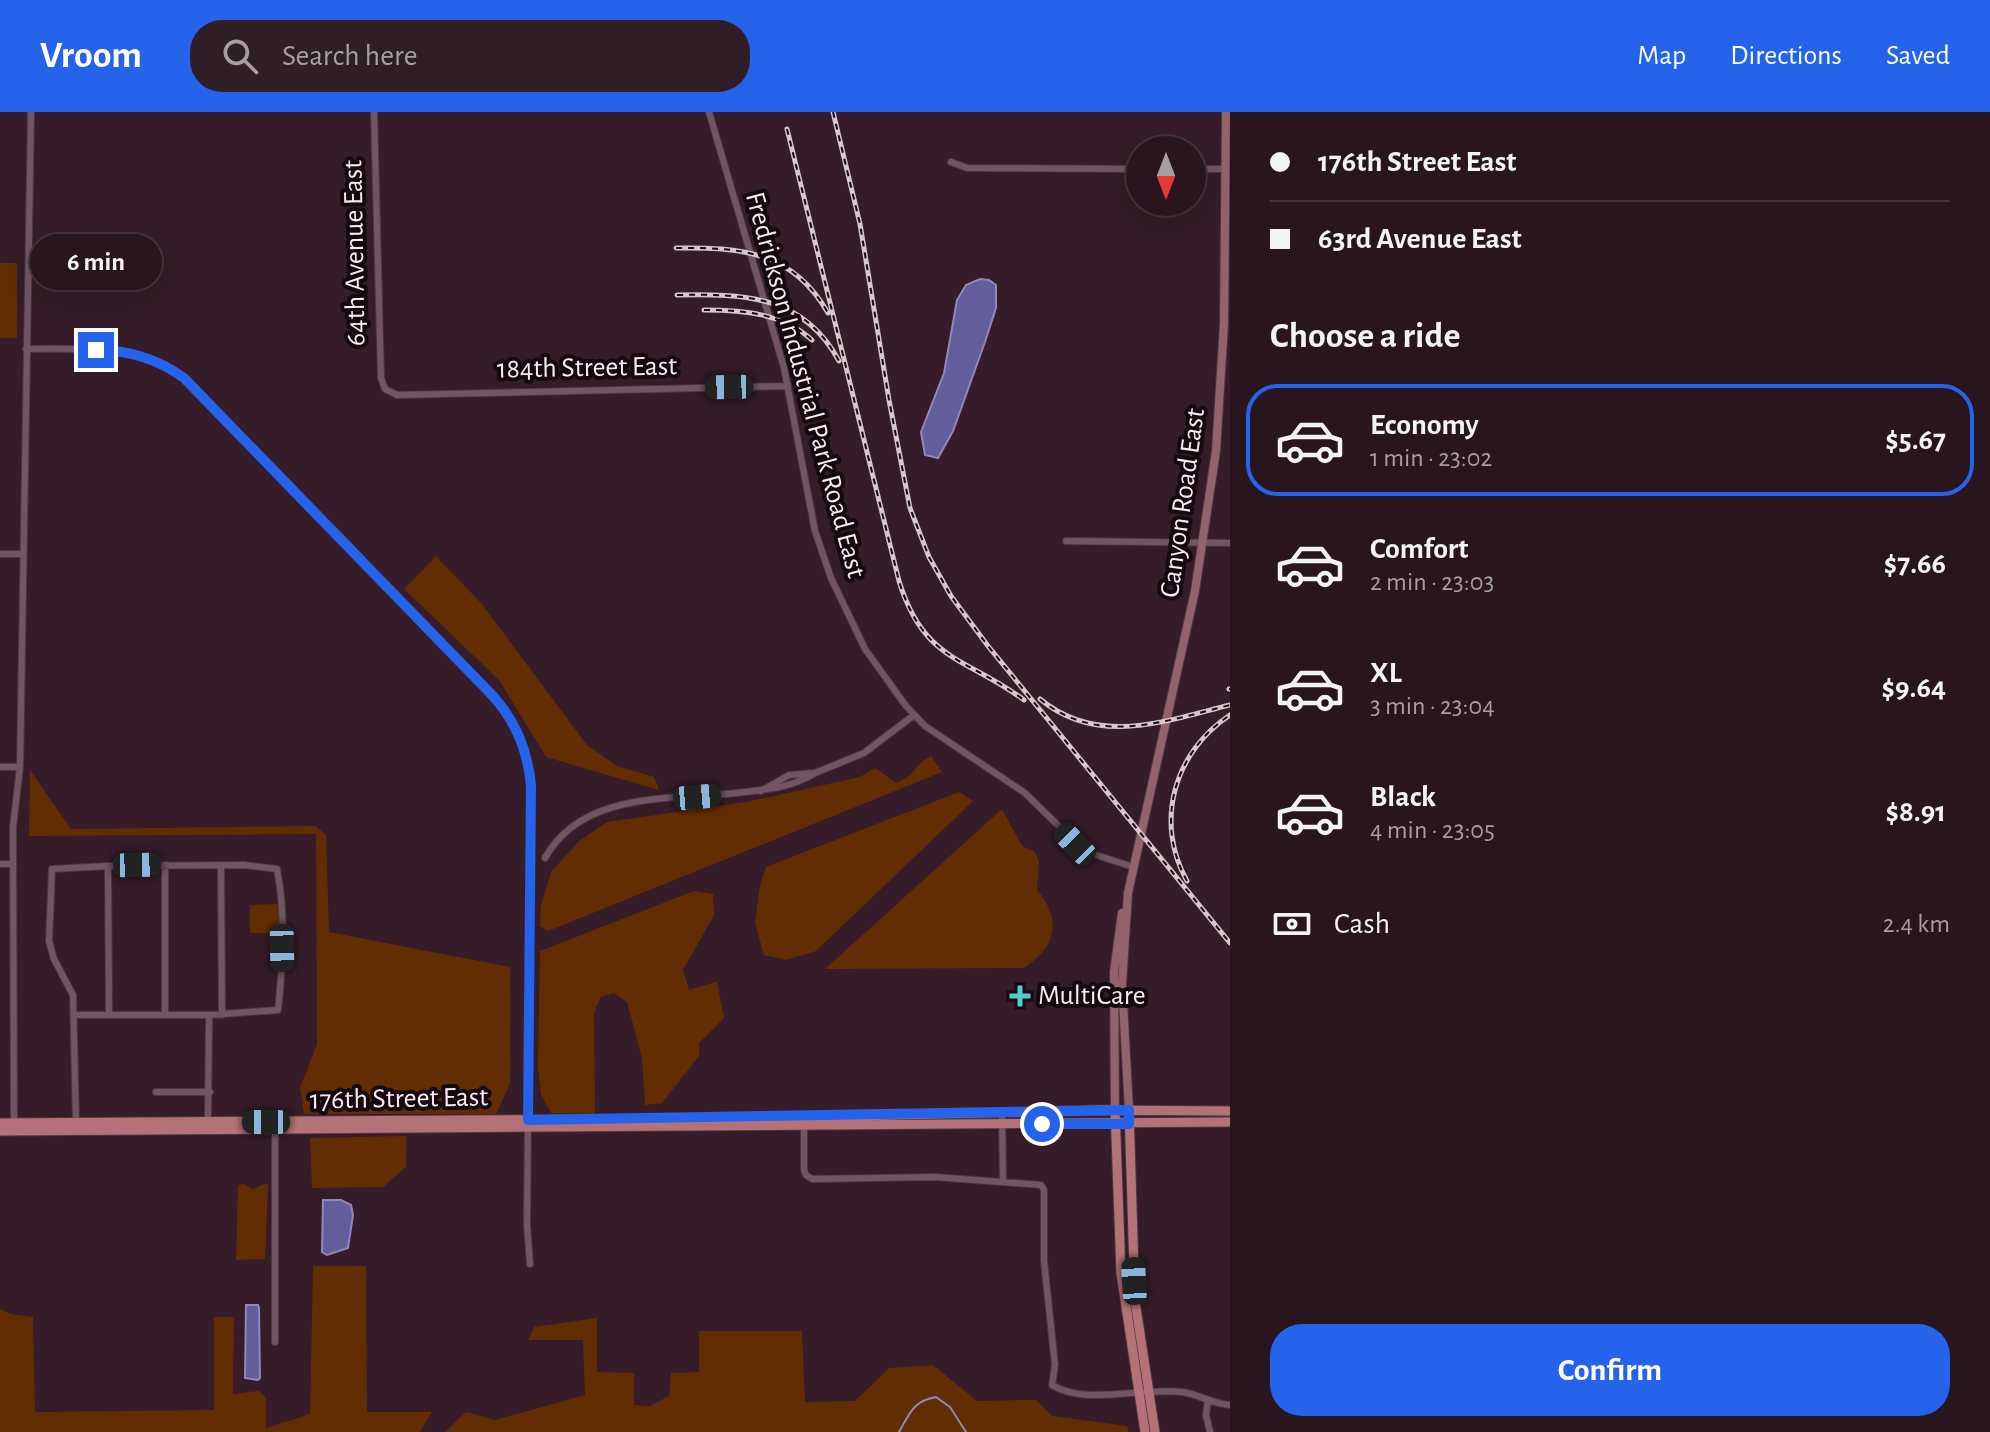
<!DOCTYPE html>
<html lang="en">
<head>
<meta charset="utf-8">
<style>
	body { margin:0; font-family:"Alegreya Sans",sans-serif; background:#301e27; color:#f1f3f6; height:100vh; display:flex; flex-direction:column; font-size:30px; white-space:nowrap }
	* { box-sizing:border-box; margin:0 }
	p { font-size:26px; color:#a59fa4 }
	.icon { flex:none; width:44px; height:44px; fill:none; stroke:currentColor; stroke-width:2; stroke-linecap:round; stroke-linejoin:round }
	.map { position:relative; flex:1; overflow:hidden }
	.drawer { display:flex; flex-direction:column; background:#28151e; width:760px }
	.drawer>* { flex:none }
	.hud { display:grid; align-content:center; height:176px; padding:0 40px; background:#28151e }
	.needle { width:52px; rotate:180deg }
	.buttons { position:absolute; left:1126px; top:24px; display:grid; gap:16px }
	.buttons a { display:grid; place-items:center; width:80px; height:80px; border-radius:50%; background:#28151e; box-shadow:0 8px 32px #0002,0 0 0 2px #44343c; font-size:40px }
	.end { position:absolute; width:36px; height:36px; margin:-18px; border:10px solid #2563eb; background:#fff; box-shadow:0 0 0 4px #fff }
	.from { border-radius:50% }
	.bubble { position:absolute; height:56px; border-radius:28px; background:#28151e; box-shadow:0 8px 32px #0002,0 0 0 2px #44343c; font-size:26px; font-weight:700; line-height:56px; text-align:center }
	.car { position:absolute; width:24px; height:48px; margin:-24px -12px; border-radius:10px; box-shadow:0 0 6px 2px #0007; background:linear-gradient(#222 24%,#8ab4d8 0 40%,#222 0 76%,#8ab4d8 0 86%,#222 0) }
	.hud b { display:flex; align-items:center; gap:28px; height:76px; font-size:30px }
	.hud b+b { border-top:2px solid #44343c }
	.hud i { width:20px; height:20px; background:#f1f3f6 }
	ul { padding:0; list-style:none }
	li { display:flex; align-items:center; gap:24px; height:112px; margin:0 16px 12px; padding:0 24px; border:4px solid transparent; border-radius:32px }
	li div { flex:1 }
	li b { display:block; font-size:30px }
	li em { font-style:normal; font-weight:700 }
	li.on { border-color:#2563eb }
	li>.icon { width:72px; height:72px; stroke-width:1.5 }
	h2 { padding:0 40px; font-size:36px; line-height:96px }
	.pay { display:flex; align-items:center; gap:20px; height:88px; padding:0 40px; font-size:30px }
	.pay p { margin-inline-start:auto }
	.button { display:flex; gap:16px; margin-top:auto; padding:16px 40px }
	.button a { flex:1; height:92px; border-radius:32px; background:#2563eb; color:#fff; font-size:32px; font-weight:700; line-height:92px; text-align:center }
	header { display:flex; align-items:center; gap:48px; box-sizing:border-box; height:112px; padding:0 40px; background:#2563eb; color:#fff }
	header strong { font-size:38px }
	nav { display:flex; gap:44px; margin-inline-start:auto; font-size:28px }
	.search { width:560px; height:72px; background:#301e27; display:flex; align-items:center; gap:20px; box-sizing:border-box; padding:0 28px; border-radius:32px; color:#a59fa4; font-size:30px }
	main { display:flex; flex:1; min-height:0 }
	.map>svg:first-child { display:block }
</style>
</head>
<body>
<header>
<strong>Vroom</strong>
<div class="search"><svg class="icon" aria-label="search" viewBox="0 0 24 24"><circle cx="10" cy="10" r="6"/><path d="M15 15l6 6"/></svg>Search here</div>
<nav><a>Map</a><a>Directions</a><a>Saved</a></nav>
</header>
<main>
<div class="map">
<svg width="1230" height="1320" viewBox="0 0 1230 1320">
	<rect width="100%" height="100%" fill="#351c28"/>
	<path fill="#622d03" d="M0,151H17V226H0Z
		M436,444L481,491L587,633L617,654L654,665L659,678L546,645L499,568L404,477Z
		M931,644L942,660L548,819L540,814L541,793L551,760L578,730L607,710L746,690L860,665L875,656L896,671C917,663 915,651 931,644Z
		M30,658L71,717L315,714L326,723L329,820L510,855V972L496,1002H304L300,976L317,932L316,722L29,724Z
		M959,680L973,689L816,839L786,848L764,843L755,811L760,773L766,755Z
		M1002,697L1022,734L1035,740L1039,750L1037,777C1062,809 1057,834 1024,856L825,857Z
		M694,779L713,782L714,803L683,858L689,878L717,870L724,906L699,931V944L662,991L645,993L642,946L627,890L614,881L601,885L594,900L595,1002L551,1001L541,982L538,956L540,839Z
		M280,792V821H250V793Z
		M406,1024V1055L383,1075L312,1076L310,1026Z
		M266,1071L268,1074L265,1147L236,1148L238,1073L244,1072L253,1077Z
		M313,1154H366L367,1300H432L420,1320H0V1197L10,1202L33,1205L35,1300L214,1298V1205H234L233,1282L259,1279L266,1286V1316L310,1302Z
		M597,1206V1260L634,1261V1293L650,1294L669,1284L671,1261L699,1260V1219H802L805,1290L855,1289L889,1256L933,1253L977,1289L1036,1288L1052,1304L1127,1314L1129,1320H445L466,1300L495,1308L585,1283L583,1228H528L534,1215Z"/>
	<path fill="#645d9c" stroke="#9287b6" stroke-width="2" d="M980,167L989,168L996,173V196L985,230L953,319L938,346L925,343L921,320L944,261L957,188L966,173Z
		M323,1088H341L351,1093L353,1103L348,1136L327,1143L322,1140Z
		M246,1193H258L259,1196L260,1266L258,1268L245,1266Z"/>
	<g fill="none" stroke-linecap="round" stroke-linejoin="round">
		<path stroke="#9287b6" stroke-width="2" d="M899,1320C910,1301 913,1289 936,1285L950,1295L966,1320"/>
		<defs>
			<path id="street" d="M374,0L381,266L385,277L397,283L788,274
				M709,0L784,256L815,419L831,466L865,537L906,594L925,614L1025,681L1084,739L1133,755
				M951,50L967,56L1140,57
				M1192,57H1226
				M26,237C81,237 136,232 184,266L492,583C515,609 528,639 531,674L527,1113L530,1152
				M1066,429L1230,431
				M0,442H22
				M0,655H20
				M815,661L864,641L914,603
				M545,746C584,676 677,689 745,680C770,677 793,675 815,661L789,663L761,679
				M0,752H12
				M165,753V903
				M221,753L222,903
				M108,754L109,903
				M74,903H209L278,898C283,852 286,803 277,757L244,753L108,754L52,757L49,829L54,847L73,883L76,1011
				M156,980H210
				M1002,1001L1003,1070
				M208,1011L209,903
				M14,1012L13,715L20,655L31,0
				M804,1013V1058L806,1063L812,1067L935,1065L1041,1073L1044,1078V1149L1055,1253L1052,1273C1086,1294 1142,1275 1182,1280C1198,1282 1213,1292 1230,1293
				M275,1230V1018
				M1208,1288L1206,1303L1210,1320"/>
			<path id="secondary" d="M1115,998L1114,860L1122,801
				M1129,998L1122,872L1128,781L1195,479L1216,339L1224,212L1226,0"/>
			<path id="primary" d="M1115,998L1121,1161L1145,1320
				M1129,998L1135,1189L1155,1320
				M0,1011L772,1006L1100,998L1230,999
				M0,1019L1230,1010"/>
		</defs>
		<use href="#street" stroke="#4c3742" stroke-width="8"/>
		<use href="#secondary" stroke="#4c3742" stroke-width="10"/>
		<use href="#primary" stroke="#4c3742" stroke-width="11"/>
		<use href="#street" stroke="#725462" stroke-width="6"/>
		<use href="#secondary" stroke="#93636d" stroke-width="8"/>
		<use href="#primary" stroke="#b47278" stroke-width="9"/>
		<defs>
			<path id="rail" d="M833,0L860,112L889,288L910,396L929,445L951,484L988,534L1230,831
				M787,17L899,469C924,550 966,545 1024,588
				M676,136C740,135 793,139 828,201
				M677,183C743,182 803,182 839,249
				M704,198C743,198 782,201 812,228
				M1229,577H1230
				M1040,587C1098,635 1165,609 1230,593
				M1187,769C1154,710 1174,640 1230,603"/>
		</defs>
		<use href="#rail" stroke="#d9c5cd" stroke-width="5"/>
		<use href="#rail" stroke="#150a10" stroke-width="2" stroke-dasharray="6" stroke-linecap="butt"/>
	</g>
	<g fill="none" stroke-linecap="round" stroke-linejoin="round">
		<path stroke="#2563eb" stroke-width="10" d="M96,238C129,238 158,247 184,266L492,583C516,609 528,639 531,674L528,1008L1129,998V1012H1042"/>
	</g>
	<path fill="#53cdcb" stroke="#150a10" stroke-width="3" d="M1016 872h8v8h8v8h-8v8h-8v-8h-8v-8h8z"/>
	<g text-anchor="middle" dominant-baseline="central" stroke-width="8" stroke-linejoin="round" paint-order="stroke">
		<g font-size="28" fill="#fce9f1" stroke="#150a10">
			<text transform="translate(355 141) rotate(-91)">64th Avenue East</text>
			<text transform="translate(587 256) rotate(-1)">184th Street East</text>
			<text transform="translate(805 273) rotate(75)">Fredrickson Industrial Park Road East</text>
			<text transform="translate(1183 391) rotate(-82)">Canyon Road East</text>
			<text transform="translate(399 987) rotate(-1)">176th Street East</text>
		</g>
		<g font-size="28" fill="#fce9f1" stroke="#150a10" text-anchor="start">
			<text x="1038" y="884">MultiCare</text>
		</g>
	</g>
</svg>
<div class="buttons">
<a><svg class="needle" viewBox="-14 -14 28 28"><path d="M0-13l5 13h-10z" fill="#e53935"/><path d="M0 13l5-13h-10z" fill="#a59fa4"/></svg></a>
</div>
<i class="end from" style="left:1042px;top:1012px"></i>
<i class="end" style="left:96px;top:238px"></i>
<div class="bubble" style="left:30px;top:122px;width:132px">6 min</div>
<i class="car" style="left:729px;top:275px;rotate:269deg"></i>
<i class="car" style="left:697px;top:685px;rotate:85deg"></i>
<i class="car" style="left:1075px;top:732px;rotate:316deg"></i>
<i class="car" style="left:137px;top:753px;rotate:89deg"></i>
<i class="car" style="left:282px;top:836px;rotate:179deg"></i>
<i class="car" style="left:266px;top:1010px;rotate:270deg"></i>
<i class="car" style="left:1134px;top:1169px;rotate:357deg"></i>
</div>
<section class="drawer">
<div class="hud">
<b><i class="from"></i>176th Street East</b>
<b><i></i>63rd Avenue East</b>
</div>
<h2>Choose a ride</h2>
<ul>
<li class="on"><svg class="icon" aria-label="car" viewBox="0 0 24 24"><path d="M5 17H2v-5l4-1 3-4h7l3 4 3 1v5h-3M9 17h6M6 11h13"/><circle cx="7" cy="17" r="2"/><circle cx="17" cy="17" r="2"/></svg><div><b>Economy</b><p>1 min · 23:02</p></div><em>$5.67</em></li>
<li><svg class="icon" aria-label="car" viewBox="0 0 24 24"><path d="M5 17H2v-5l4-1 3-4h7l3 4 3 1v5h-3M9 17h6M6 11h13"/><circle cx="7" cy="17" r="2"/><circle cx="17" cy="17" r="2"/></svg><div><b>Comfort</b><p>2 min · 23:03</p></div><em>$7.66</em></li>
<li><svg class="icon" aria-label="car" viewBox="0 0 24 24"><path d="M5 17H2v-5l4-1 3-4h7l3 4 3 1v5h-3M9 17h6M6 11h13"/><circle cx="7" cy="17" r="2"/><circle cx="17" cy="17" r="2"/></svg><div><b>XL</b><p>3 min · 23:04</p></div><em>$9.64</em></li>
<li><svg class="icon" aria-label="car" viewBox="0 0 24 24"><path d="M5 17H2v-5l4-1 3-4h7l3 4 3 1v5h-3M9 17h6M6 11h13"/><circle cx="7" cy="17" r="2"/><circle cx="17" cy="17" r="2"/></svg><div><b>Black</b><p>4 min · 23:05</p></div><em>$8.91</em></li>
</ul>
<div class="pay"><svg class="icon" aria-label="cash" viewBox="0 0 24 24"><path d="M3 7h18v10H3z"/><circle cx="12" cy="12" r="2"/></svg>Cash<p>2.4 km</p></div>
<div class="button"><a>Confirm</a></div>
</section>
</main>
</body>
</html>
